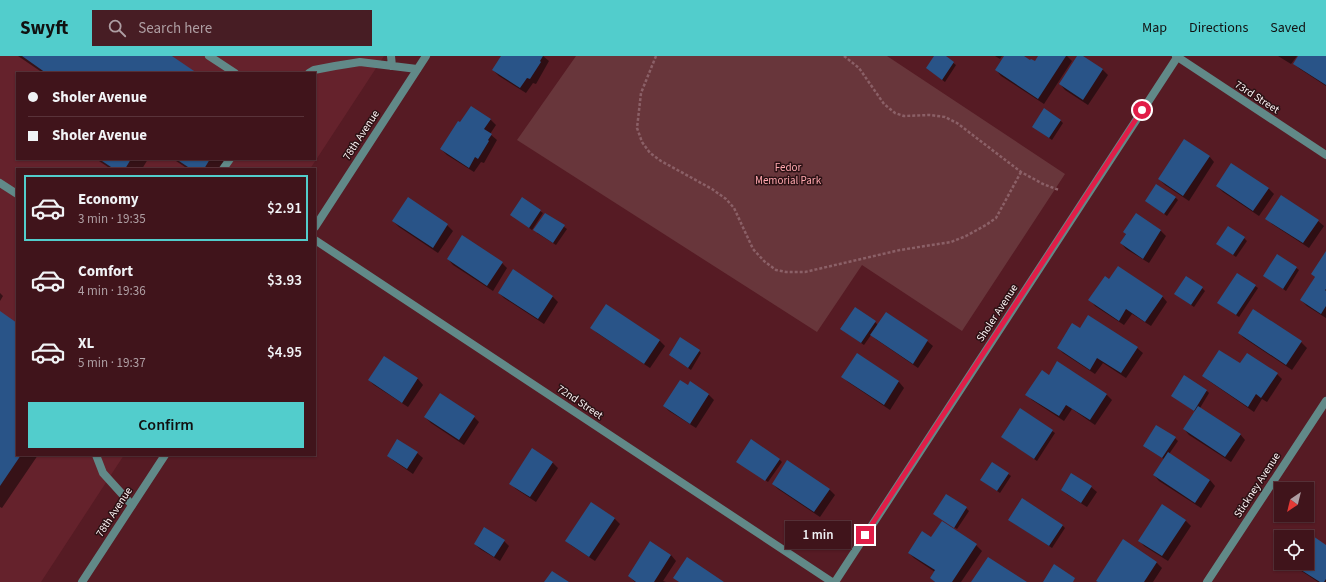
<!DOCTYPE html>
<html lang="en">
<head>
<meta charset="utf-8">
<style>
	body { margin:0; font-family:"Source Sans 3",sans-serif; background:#471d24; color:#f1f3f6; height:100vh; display:flex; flex-direction:column; font-size:15px; white-space:nowrap }
	* { box-sizing:border-box; margin:0 }
	p { font-size:13px; color:#ae9ea3 }
	.icon { flex:none; width:22px; height:22px; fill:none; stroke:currentColor; stroke-width:2; stroke-linecap:round; stroke-linejoin:round }
	.map { position:relative; flex:1; overflow:hidden }
	.details { position:absolute; left:16px; top:112px; width:300px; height:288px; display:flex; flex-direction:column; background:#40141b; border-radius:0px; box-shadow:0 1px 3px #0004,0 0 0 1px #59333a }
	.details>* { flex:none }
	.top-card { position:absolute; left:16px; top:16px; width:300px; height:88px; border-radius:0px; box-shadow:0 1px 3px #0004,0 0 0 1px #59333a; display:grid; align-content:center; height:88px; padding:0 12px; background:#40141b }
	.needle { width:26px; rotate:215deg }
	.fabs { position:absolute; left:1274px; top:426px; display:grid; gap:8px }
	.fabs a { display:grid; place-items:center; width:40px; height:40px; border-radius:0px; background:#40141b; box-shadow:0 1px 3px #0004,0 0 0 1px #59333a; font-size:20px }
	.end { position:absolute; width:18px; height:18px; margin:-9px; border:5px solid #e11d48; background:#fff; box-shadow:0 0 0 2px #fff }
	.from { border-radius:50% }
	.bubble { position:absolute; height:28px; border-radius:0px; background:#40141b; box-shadow:0 1px 3px #0004,0 0 0 1px #59333a; font-size:13px; font-weight:600; line-height:28px; text-align:center }
	.top-card b { display:flex; align-items:center; gap:14px; height:38px; font-size:15px }
	.top-card b+b { border-top:1px solid #59333a }
	.top-card i { width:10px; height:10px; background:#f1f3f6 }
	ul { padding:7px 0 0; list-style:none }
	li { display:flex; align-items:center; gap:12px; height:66px; margin:0 8px 6px; padding:0 4px; border:2px solid transparent; border-radius:0px }
	li div { flex:1 }
	li b { display:block; font-size:15px }
	li em { font-style:normal; font-weight:600 }
	li.current { border-color:#52cdcc }
	li>.icon { width:36px; height:36px; stroke-width:1.5 }
	.action { display:flex; gap:8px; margin-top:auto; padding:8px 12px }
	.action a { flex:1; height:46px; border-radius:0px; background:#52cdcc; color:#111; font-size:16px; font-weight:600; line-height:46px; text-align:center }
	header { display:flex; align-items:center; gap:24px; box-sizing:border-box; height:56px; padding:0 20px; background:#52cdcc; color:#111 }
	header strong { font-size:19px }
	nav { display:flex; gap:22px; margin-inline-start:auto; font-size:14px }
	.search { width:280px; height:36px; background:#471d24; display:flex; align-items:center; gap:10px; box-sizing:border-box; padding:0 14px; border-radius:0px; color:#ae9ea3; font-size:15px }
	.map>svg:first-child { display:block }
</style>
</head>
<body>
<header>
<strong>Swyft</strong>
<div class="search"><svg class="icon" aria-label="search" viewBox="0 0 24 24"><circle cx="10" cy="10" r="6"/><path d="M15 15l6 6"/></svg>Search here</div>
<nav><a>Map</a><a>Directions</a><a>Saved</a></nav>
</header>
<div class="map">
<svg width="1326" height="526" viewBox="0 0 1326 526">
	<rect width="100%" height="100%" fill="#561b24"/>
	<path fill="#65222c" fill-rule="evenodd" d="M0,0H384L310,113H17V399H124L41,526H0ZM17,17H315V103H17Z"/>
	<path fill="#68363b" d="M576,0H887L1065,118L962,275L862,209L817,276L517,84Z"/>
	<path fill="#0007" d="M18,0H171L196,17H43Z
		M502,0H543L549,5L536,28L533,27L526,37L499,20L493,14Z
		M935,0H944L956,9L945,26L927,12Z
		M995,0H1002L1000,3Z
		M1005,0H1022L1031,6H1035L1039,0H1067L1072,5L1044,48L1001,20L996,14Z
		M1078,0H1081L1102,13L1108,19L1088,49L1065,34L1060,28Z
		M1278,0H1297L1291,8Z
		M1299,0H1326V30L1300,13L1294,8Z
		M490,63L496,69L490,78L497,84L484,107L481,106L474,116L447,99L441,93Z
		M1060,64L1063,67L1052,84L1036,73Z
		M1209,100L1214,106L1189,145L1165,129L1159,123Z
		M96,103H148L142,113H111Z
		M173,103H227L220,113H188Z
		M1217,130L1268,132L1274,138L1259,160L1223,136Z
		M1175,141L1178,144L1167,160L1146,145Z
		M408,143L447,169L453,175L438,197L399,171L393,165Z
		M522,143L543,157L532,174L514,161Z
		M546,158L567,173L556,189L537,177Z
		M1136,159L1161,175L1166,180L1149,207L1126,193L1121,187Z
		M1267,162L1318,165L1324,170L1309,192L1272,168Z
		M1244,182L1247,185L1236,201L1217,188Z
		M1326,197V262L1307,250L1301,244L1316,222L1312,218Z
		M1278,199L1299,214L1286,235L1267,222Z
		M448,203L502,207L507,212L493,235L453,209Z
		M513,215L553,241L558,246L544,268L504,242L499,237Z
		M1255,230L1258,232L1239,261L1218,247Z
		M1202,232L1205,235L1194,251L1178,240Z
		M0,237L3,240L0,245Z
		M1162,240L1167,246L1151,270L1132,258L1124,269L1095,250L1090,244Z
		M606,250L660,285L665,290L650,312L597,277L592,272Z
		M0,257L17,268V399H38L2,452L0,451Z
		M875,266L878,269L927,285L933,290L918,312L877,284L871,279L864,289L844,275Z
		M1080,273L1137,292L1143,297L1126,322L1103,307L1095,318L1063,297L1058,292Z
		M1239,277L1301,286L1307,292L1292,314L1244,282Z
		M699,295L701,297L691,314L672,301Z
		M857,299L899,326L904,332L890,354L848,326L843,321Z
		M384,301L418,323L423,329L408,351L374,329L369,324Z
		M1240,309L1277,318L1282,323L1267,346L1262,343L1254,356L1209,325L1203,320Z
		M1049,320L1106,338L1112,344L1095,369L1072,353L1064,365L1032,344L1027,338Z
		M690,327L709,339L714,344L696,372L669,355L664,350L688,330Z
		M1207,335L1209,337L1200,352L1240,378L1245,384L1231,406L1189,379L1184,373L1196,356L1175,342Z
		M425,361H474L479,366L464,389L431,367Z
		M1052,375L1055,377L1037,405L1002,381Z
		M1175,382L1178,385L1169,398L1210,424L1215,430L1201,452L1159,425L1154,419L1164,403L1146,392Z
		M398,385L417,397L423,402L413,418L394,405L388,400Z
		M532,394L553,407L558,412L536,446L516,433L510,427Z
		M779,403L782,406L768,426L739,406Z
		M1008,418L1011,420L1000,437L984,426Z
		M773,428L829,433L835,439L820,461L778,433Z
		M1091,431L1097,436L1087,451L1068,439L1062,434Z
		M966,452L969,455L957,473L937,460Z
		M614,462L620,468L595,505L572,490L566,485Z
		M1186,465L1191,470L1168,505L1144,490L1139,484Z
		M1012,466L1062,469L1065,472L1052,492Z
		M942,467L976,489L982,495L961,526H935L931,522L935,516L914,502L909,497L932,483Z
		M504,485L509,490L500,505L480,493L475,488Z
		M1124,485L1157,507L1162,512L1153,526H1098Z
		M1307,488L1326,490V526H1318L1297,512L1292,507H1307Z
		M671,499L676,505L663,525L666,526H635L629,520Z"/>
	<path fill="#295488" d="M22,0H172L197,17H46Z
		M501,0H543L540,5L541,6L530,23L527,22L520,32L492,14Z
		M934,0H946L954,6L942,24L926,12Z
		M1004,0H1024L1030,4L1031,3L1035,5L1038,0H1066L1038,43L995,14Z
		M1077,0H1083L1103,13L1083,44L1059,28Z
		M1298,0H1326V29L1293,8Z
		M471,50L491,63L484,73L492,78L488,84L489,85L478,103L475,101L469,112L440,93L458,65L460,66Z
		M1044,52L1061,64L1049,82L1032,71Z
		M1184,83L1210,100L1183,140L1158,123Z
		M99,103H131L125,113H114Z
		M176,103H210L204,113H191Z
		M1231,107L1269,132L1253,155L1216,130Z
		M1156,128L1176,141L1164,158L1145,145Z
		M1281,139L1319,164L1303,187L1265,163Z
		M408,141L448,168L433,192L392,165Z
		M522,141L541,154L529,172L510,159Z
		M545,157L565,169L553,187L533,174Z
		M1136,157L1161,174L1143,203L1120,187L1126,178L1123,176Z
		M1228,170L1245,181L1233,199L1216,188Z
		M462,179L503,206L487,230L447,203Z
		M1326,195V233L1325,234L1326,235V250L1321,258L1300,244L1315,221L1311,218Z
		M1277,198L1297,211L1283,233L1263,220Z
		M1118,210L1163,240L1145,266L1126,253L1119,265L1088,244L1105,220L1109,223Z
		M513,213L553,240L538,263L498,237Z
		M1237,217L1256,229L1236,259L1217,247Z
		M1186,220L1203,231L1191,249L1174,238Z
		M606,248L660,284L644,308L590,272Z
		M855,251L876,265L861,287L840,273Z
		M1253,253L1302,285L1286,309L1238,277Z
		M0,255L17,267V399H21L0,430Z
		M886,256L928,284L913,308L870,279Z
		M1088,259L1138,291L1121,317L1097,302L1090,314L1057,292L1072,267L1080,272Z
		M680,281L700,294L688,312L669,299Z
		M1219,294L1240,307L1247,297L1278,317L1261,342L1256,338L1248,351L1202,320Z
		M857,297L899,325L884,349L841,321Z
		M384,300L418,322L402,347L368,324Z
		M1057,305L1107,338L1090,364L1066,349L1059,360L1025,339L1042,314L1049,319Z
		M1184,319L1207,334L1194,355L1171,340Z
		M680,324L688,329L690,325L709,338L690,368L663,350Z
		M440,337L475,360L459,384L424,361Z
		M1198,350L1241,378L1225,401L1183,373Z
		M1020,352L1053,374L1034,403L1001,381Z
		M1156,369L1176,381L1162,402L1143,390Z
		M397,383L418,396L407,413L387,400Z
		M751,383L780,403L765,425L736,406Z
		M532,392L553,406L530,441L509,428Z
		M1168,396L1210,424L1195,447L1153,419Z
		M787,404L830,433L814,456L772,428Z
		M992,406L1009,417L997,435L980,424Z
		M1071,417L1092,430L1081,447L1061,434Z
		M946,438L967,451L954,472L933,458Z
		M1022,442L1063,469L1049,490L1008,464Z
		M591,446L615,462L589,501L565,485Z
		M1162,448L1186,464L1162,500L1138,485Z
		M942,465L977,488L952,526H935L930,522L935,514L908,497L922,475L931,481Z
		M484,471L505,484L494,501L474,488Z
		M1313,480L1326,489V523L1324,526H1320L1290,507H1307V487H1308Z
		M1123,483L1157,506L1144,526H1098L1096,525Z
		M650,485L671,499L654,526H636L628,520Z
		M687,501L724,526H679L673,522Z
		M988,501L1027,526H971Z
		M1054,508L1075,522L1073,526H1043Z
		M552,515L569,526H544Z"/>
	<g fill="none" stroke-linecap="round" stroke-linejoin="round">
		<path stroke="#8b6067" stroke-width="2.5" stroke-dasharray="3 2" stroke-linecap="butt" d="M656,0L641,37L637,72L642,86L650,97L661,105L712,133L726,143L734,152L753,193L764,205L776,214L786,216H805L900,194L951,186L966,180L986,169L996,162L1021,116
			M844,0L859,12L884,48L895,57L904,60L930,59L945,61L957,67L1021,116L1043,128L1059,134"/>
		<path stroke="#618988" stroke-width="8" d="M209,0L235,17
			M391,0L392,10
			M309,17L314,14L335,10L360,6L417,13
			M223,113L230,103
			M0,127L17,138
			M96,399L103,417L132,449"/>
		<path stroke="#618988" stroke-width="8" d="M1176,0L1326,99
			M315,171L426,0
			M315,184L832,526
			M82,526L165,399
			M835,526L1178,0
			M1207,526L1326,345"/>
	</g>
	<g fill="none" stroke-linecap="round" stroke-linejoin="round">
		<path stroke="#e11d48" stroke-width="5" d="M865,479L1142,54"/>
	</g>
	<g text-anchor="middle" dominant-baseline="central" stroke-width="3" stroke-linejoin="round" paint-order="stroke">
		<g font-size="11" fill="#fbf2f3" stroke="#2b1114">
			<text transform="translate(1257 41) rotate(33)">73rd Street</text>
			<text transform="translate(361 79) rotate(-57)">78th Avenue</text>
			<text transform="translate(997 257) rotate(-57)">Sholer Avenue</text>
			<text transform="translate(580 346) rotate(34)">72nd Street</text>
			<text transform="translate(1257 429) rotate(-57)">Stickney Avenue</text>
			<text transform="translate(114 456) rotate(-57)">78th Avenue</text>
		</g>
		<g font-size="11" fill="#fea7ae" stroke="#2b1114">
			<text x="788" y="111">Fedor<tspan x="788" dy="13">Memorial Park</tspan></text>
		</g>
	</g>
</svg>
<div class="fabs">
<a><svg class="needle" viewBox="-14 -14 28 28"><path d="M0-13l5 13h-10z" fill="#e53935"/><path d="M0 13l5-13h-10z" fill="#ae9ea3"/></svg></a>
<a><svg class="icon" aria-label="locate" viewBox="0 0 24 24"><circle cx="12" cy="12" r="6"/><path d="M12 2v4M12 18v4M2 12h4M18 12h4"/></svg></a>
</div>
<i class="end from" style="left:1142px;top:54px"></i>
<i class="end" style="left:865px;top:479px"></i>
<div class="bubble" style="left:785px;top:465px;width:66px">1 min</div>
<div class="top-card">
<b><i class="from"></i>Sholer Avenue</b>
<b><i></i>Sholer Avenue</b>
</div>
<section class="details">
<ul>
<li class="current"><svg class="icon" aria-label="car" viewBox="0 0 24 24"><path d="M5 17H2v-5l4-1 3-4h7l3 4 3 1v5h-3M9 17h6M6 11h13"/><circle cx="7" cy="17" r="2"/><circle cx="17" cy="17" r="2"/></svg><div><b>Economy</b><p>3 min · 19:35</p></div><em>$2.91</em></li>
<li><svg class="icon" aria-label="car" viewBox="0 0 24 24"><path d="M5 17H2v-5l4-1 3-4h7l3 4 3 1v5h-3M9 17h6M6 11h13"/><circle cx="7" cy="17" r="2"/><circle cx="17" cy="17" r="2"/></svg><div><b>Comfort</b><p>4 min · 19:36</p></div><em>$3.93</em></li>
<li><svg class="icon" aria-label="car" viewBox="0 0 24 24"><path d="M5 17H2v-5l4-1 3-4h7l3 4 3 1v5h-3M9 17h6M6 11h13"/><circle cx="7" cy="17" r="2"/><circle cx="17" cy="17" r="2"/></svg><div><b>XL</b><p>5 min · 19:37</p></div><em>$4.95</em></li>
</ul>
<div class="action"><a>Confirm</a></div>
</section>
</div>
</body>
</html>
